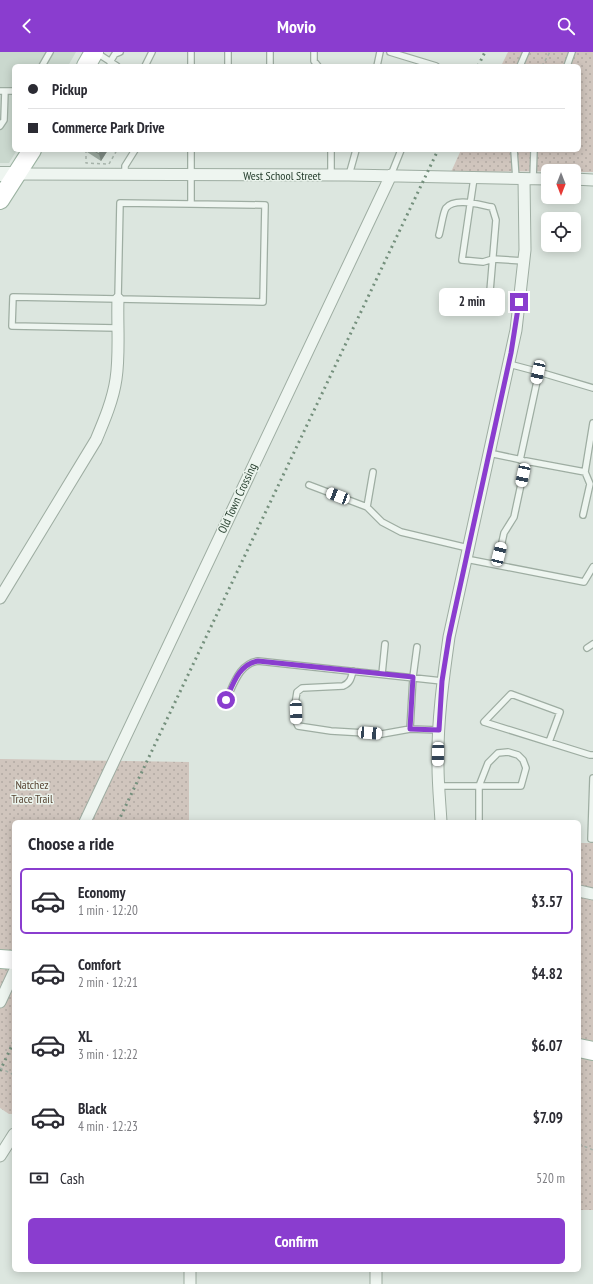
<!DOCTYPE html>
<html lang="en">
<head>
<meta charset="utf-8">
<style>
	body { margin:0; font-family:"PT Sans Narrow",sans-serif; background:#f7f7f7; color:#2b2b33; height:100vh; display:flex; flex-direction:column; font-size:15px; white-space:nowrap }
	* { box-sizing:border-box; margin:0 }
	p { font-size:13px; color:#7c7c81 }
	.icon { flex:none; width:22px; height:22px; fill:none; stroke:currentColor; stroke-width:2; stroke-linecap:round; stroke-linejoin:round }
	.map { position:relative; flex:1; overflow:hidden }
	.details { position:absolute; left:12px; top:768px; width:569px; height:452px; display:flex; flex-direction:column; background:#fff; border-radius:6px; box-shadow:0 2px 10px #0003 }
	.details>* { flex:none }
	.hud { position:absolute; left:12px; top:12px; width:569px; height:88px; border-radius:6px; box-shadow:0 2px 10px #0003; display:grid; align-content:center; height:88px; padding:0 16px; background:#fff }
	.needle { width:26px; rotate:180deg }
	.fabs { position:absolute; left:541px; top:112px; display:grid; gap:8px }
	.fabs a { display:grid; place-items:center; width:40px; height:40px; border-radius:6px; background:#fff; box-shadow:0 2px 10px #0003; font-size:20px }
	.end { position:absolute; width:18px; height:18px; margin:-9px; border:5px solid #8a3dcf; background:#fff; box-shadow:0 0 0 2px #fff }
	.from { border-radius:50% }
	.bubble { position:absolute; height:28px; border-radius:6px; background:#fff; box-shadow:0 2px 10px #0003; font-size:13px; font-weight:700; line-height:28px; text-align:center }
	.car { position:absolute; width:12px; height:24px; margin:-12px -6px; border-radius:5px; box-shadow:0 0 3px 1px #0007; background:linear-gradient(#fff 24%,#345 0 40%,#fff 0 76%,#345 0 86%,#fff 0) }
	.hud b { display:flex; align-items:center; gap:14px; height:38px; font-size:15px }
	.hud b+b { border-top:1px solid #e1e1e2 }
	.hud i { width:10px; height:10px; background:#2b2b33 }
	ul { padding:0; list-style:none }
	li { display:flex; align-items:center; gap:12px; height:66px; margin:0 8px 6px; padding:0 8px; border:2px solid transparent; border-radius:6px }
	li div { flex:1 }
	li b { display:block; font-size:15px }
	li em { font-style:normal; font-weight:700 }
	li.on { border-color:#8a3dcf }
	li>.icon { width:36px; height:36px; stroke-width:1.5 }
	h2 { padding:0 16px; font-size:18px; line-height:48px }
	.pay { display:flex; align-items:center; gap:10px; height:44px; padding:0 16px; font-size:15px }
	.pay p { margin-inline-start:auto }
	.button { display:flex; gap:8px; margin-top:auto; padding:8px 16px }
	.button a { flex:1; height:46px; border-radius:6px; background:#8a3dcf; color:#fff; font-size:16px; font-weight:700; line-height:46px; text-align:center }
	header { display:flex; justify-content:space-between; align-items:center; height:52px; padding:0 16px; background:#8a3dcf; color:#fff; font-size:18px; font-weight:700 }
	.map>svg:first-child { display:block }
</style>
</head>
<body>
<header><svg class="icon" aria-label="back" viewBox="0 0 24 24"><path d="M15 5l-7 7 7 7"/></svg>Movio<svg class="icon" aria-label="search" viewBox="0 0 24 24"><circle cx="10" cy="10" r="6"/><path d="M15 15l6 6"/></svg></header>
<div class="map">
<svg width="593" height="1232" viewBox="0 0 593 1232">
	<defs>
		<pattern id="park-dots" width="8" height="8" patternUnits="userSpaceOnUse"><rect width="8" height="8" fill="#d0c5bd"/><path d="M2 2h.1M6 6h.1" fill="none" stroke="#b2aaa3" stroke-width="1.8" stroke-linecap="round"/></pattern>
	</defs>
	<rect width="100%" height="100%" fill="#dce6df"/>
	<path fill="#cad8ce" d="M0,0H76L68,14H14V98H17L9,111H0Z"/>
	<path fill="url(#park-dots)" d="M508,0H593V120H574V119L451,120L461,98H579V14H501Z
		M0,707L189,710V770H14V1062H9L0,1056Z
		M579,791H593V1158H579Z"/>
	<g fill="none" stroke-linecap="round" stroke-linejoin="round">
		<defs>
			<path id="service" d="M191,0V14
				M228,0V14
				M270,0V14
				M314,0V9L318,14
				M390,0L436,14
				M97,1L117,14
				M110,10L115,2L120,0
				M42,14L50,0
				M145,14L152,0
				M377,14L380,0
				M520,14L526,0
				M567,14L572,0
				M0,39H14
				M0,74L4,68L5,39
				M331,98V123
				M514,98L516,127
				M125,123V114L135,98
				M349,123L356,98
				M391,123L401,98
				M474,126L462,208L483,210L493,207L524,209
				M533,127L534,98
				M191,152L265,153L263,250L118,247L120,151L191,152V98
				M439,183C441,177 443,160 446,156C455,145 480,153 492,155L496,168L490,239
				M117,276L12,274L13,245L118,247
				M509,312L539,320L520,408
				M539,320L593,336
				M489,401L522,408
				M585,420L593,371
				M309,433L367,455L382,470L401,480L468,496
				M367,455L373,420
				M466,507L584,530L593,515
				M497,513L504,481L514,465L526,409L585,420L590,432L583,463
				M587,596L593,592
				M353,619C351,627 350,631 343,634L302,636L297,640C295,650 293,665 298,674L331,679L382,682L410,677L439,678
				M382,622L385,592
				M226,648C234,632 239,612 258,609L442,629
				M410,677L413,625L417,595
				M549,690L560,660L511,642L484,670L590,703H593
				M593,726L591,787H593
				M439,734H521L526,716L523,708L518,703L508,700L498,701L488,711L479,734V770"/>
			<path id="minor" d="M16,122L349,123L548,127
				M574,127L593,128
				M0,546L96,388C104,369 113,348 116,327C120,301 117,273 118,247
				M85,770L391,123
				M441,770C440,752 438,733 438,714C437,671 443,628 449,585L516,278L525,198L524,127
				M579,839L593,842
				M0,950L14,920
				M0,1104L14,1082
				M190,1232V1218
				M376,1232V1218"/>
			<path id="tertiary" d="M0,122H16"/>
			<path id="primary" d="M86,14L94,0
				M0,148L32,98
				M0,907L14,908
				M579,996L593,999"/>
		</defs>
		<use href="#service" stroke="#9eada2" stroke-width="8"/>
		<use href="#minor" stroke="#9eada2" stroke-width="13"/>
		<use href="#tertiary" stroke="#9eada2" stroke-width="16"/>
		<use href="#primary" stroke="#9bb2a1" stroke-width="20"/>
		<path stroke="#a6b3aa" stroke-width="1.5" stroke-dasharray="3 3" stroke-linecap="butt" d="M542,14L550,0
			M86,98V111L106,112
			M109,112L117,98
			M579,1092L593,1098"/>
		<use href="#service" stroke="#eef5f0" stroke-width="5.5"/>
		<use href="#minor" stroke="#eef5f0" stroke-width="11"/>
		<use href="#tertiary" stroke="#eef5f0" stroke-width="14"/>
		<use href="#primary" stroke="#fff" stroke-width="18"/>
		<path stroke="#75907d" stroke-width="3" stroke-dasharray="2 4" stroke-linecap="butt" d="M478,14L485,0
			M118,770L438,98
			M0,1019L14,989"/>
		<path stroke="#a6b3aa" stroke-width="1.5" stroke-dasharray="3 3" stroke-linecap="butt" d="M0,1016L14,1023"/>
	</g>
	<path fill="#9aa89e" d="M87,98H108L101,109L87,100Z"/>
	<path fill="#7d8881" d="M101,98H108L101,109L99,102Z"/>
	<path fill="#b3c3b8" stroke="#7d8881" d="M93,98H101L99,102Z"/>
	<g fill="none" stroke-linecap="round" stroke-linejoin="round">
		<path stroke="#8a3dcf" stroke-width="5" d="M226,648C233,632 239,612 258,609L413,625L410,677L439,678L442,629L449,585L511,301L519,250"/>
	</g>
	<g text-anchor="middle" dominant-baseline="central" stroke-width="3" stroke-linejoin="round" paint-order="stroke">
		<g font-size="12" fill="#253d2d" stroke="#ebf4ed">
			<text x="282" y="123">West School Street</text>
			<text transform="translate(237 446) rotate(-65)">Old Town Crossing</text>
		</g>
		<g font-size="12" fill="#584533" stroke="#ebf4ed">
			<text x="32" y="732">Natchez<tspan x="32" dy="14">Trace Trail</tspan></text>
		</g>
	</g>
</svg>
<div class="fabs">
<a><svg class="needle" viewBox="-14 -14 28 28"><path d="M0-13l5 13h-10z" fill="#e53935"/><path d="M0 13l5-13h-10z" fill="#7c7c81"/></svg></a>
<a><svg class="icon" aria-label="locate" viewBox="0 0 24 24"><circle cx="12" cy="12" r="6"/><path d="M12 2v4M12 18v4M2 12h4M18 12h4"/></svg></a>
</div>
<i class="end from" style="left:226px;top:648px"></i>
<i class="end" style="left:519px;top:250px"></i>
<div class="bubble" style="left:439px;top:236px;width:66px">2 min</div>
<i class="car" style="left:538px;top:320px;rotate:192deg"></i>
<i class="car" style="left:523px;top:423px;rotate:192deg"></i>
<i class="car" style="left:338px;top:444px;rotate:291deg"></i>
<i class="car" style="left:499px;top:502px;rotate:14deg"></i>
<i class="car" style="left:296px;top:660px;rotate:178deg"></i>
<i class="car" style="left:370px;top:681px;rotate:94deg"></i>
<i class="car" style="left:438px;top:702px;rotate:181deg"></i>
<div class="hud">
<b><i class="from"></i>Pickup</b>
<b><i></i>Commerce Park Drive</b>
</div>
<section class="details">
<h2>Choose a ride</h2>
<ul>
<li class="on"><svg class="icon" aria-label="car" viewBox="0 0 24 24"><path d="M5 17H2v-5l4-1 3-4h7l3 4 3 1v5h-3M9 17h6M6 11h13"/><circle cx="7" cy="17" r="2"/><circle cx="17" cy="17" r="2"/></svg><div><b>Economy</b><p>1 min · 12:20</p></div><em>$3.57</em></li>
<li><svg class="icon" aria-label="car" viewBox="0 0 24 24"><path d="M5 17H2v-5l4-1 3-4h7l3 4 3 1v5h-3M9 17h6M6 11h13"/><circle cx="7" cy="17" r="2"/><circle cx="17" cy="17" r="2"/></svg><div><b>Comfort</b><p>2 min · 12:21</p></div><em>$4.82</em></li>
<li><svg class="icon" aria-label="car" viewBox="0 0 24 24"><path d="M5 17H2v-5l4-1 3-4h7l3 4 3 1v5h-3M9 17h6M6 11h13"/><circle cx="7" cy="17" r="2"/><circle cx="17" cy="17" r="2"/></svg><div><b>XL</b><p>3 min · 12:22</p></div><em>$6.07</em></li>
<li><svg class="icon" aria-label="car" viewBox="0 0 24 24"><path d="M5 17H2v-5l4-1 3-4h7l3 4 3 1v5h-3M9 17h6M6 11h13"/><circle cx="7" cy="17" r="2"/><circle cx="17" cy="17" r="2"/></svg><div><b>Black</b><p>4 min · 12:23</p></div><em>$7.09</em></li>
</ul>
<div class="pay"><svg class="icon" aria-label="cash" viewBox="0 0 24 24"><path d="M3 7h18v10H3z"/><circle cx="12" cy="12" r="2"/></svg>Cash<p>520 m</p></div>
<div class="button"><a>Confirm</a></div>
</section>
</div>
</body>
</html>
